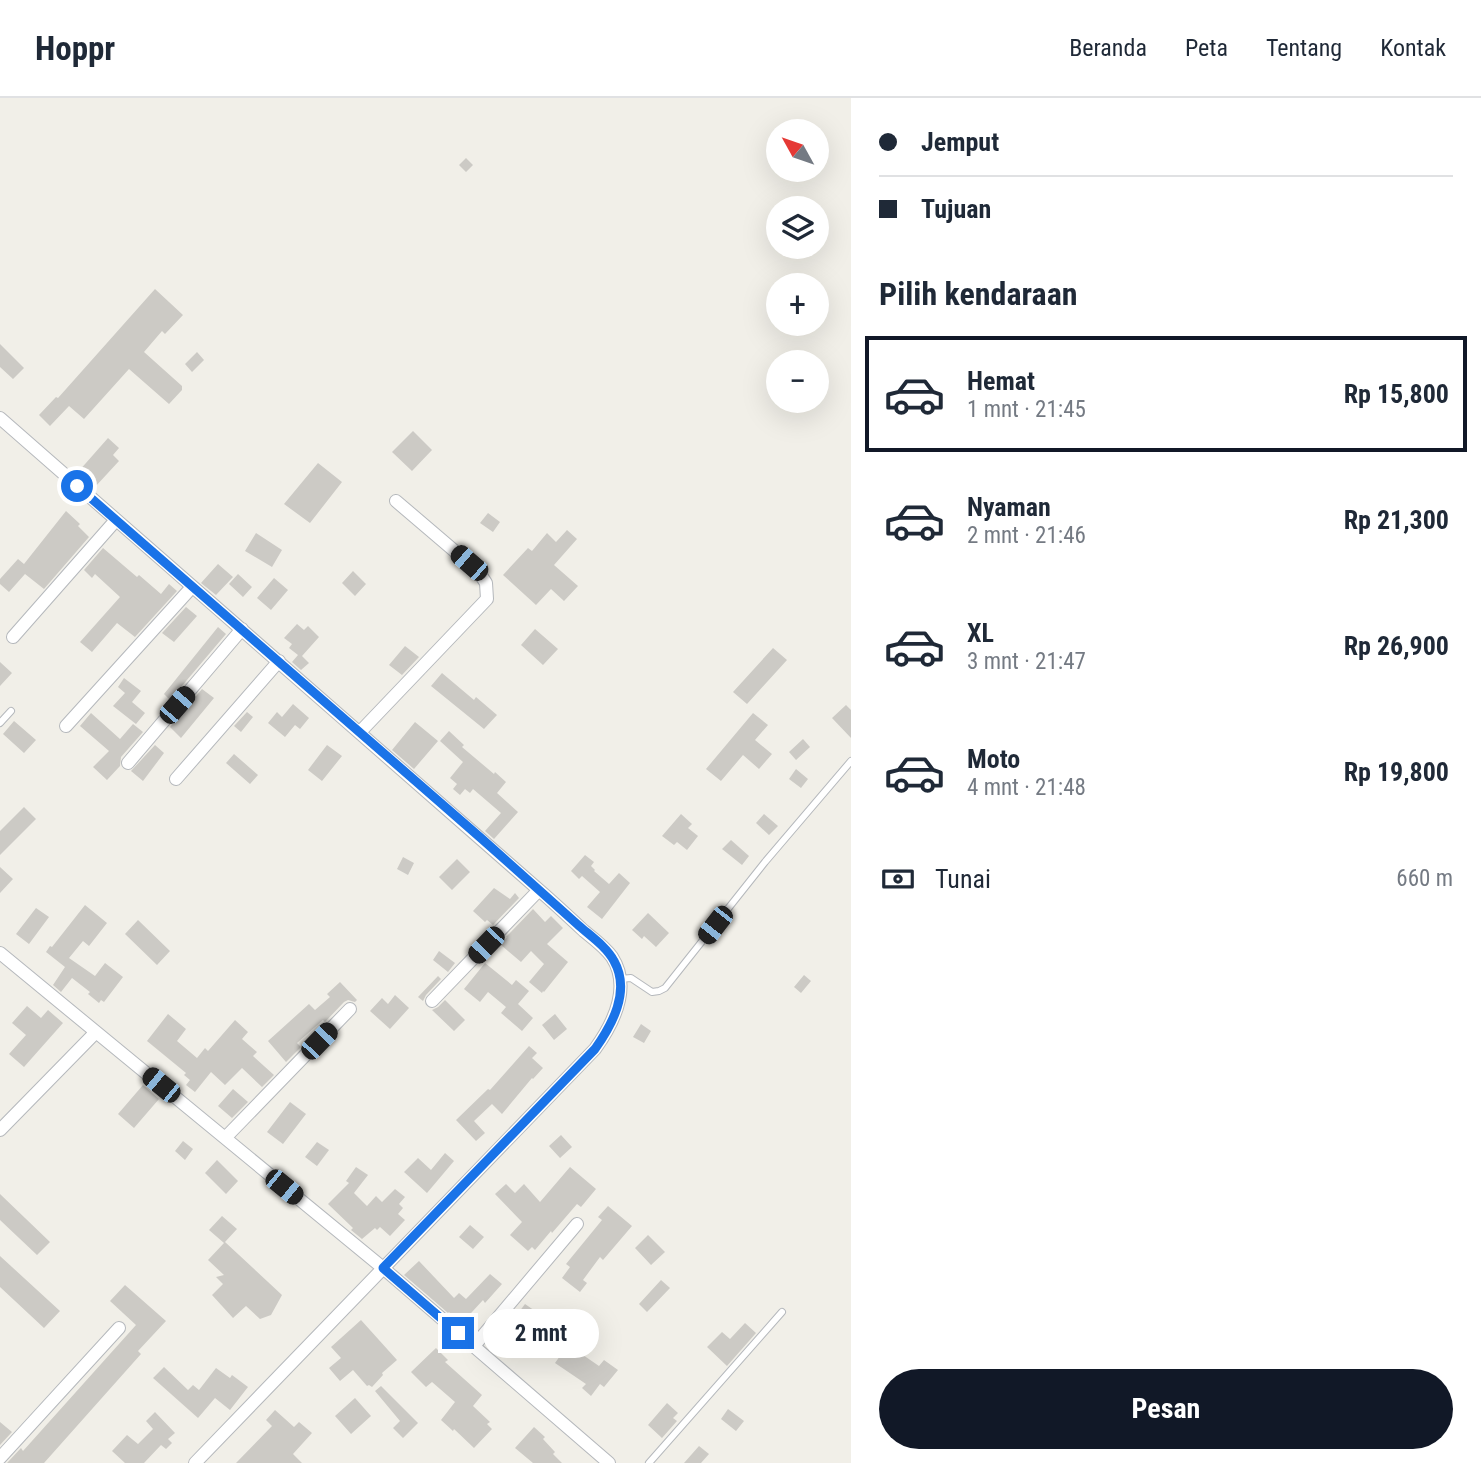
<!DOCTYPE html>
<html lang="id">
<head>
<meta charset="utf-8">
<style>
	body { margin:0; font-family:"Roboto Condensed",sans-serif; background:#f2f2f3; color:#1f2937; height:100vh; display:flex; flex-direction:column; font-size:26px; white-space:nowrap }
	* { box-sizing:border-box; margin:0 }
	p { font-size:23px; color:#747a83 }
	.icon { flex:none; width:38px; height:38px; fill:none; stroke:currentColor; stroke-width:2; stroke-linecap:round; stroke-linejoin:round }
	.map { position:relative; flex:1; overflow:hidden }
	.side { display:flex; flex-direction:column; background:#fff; width:630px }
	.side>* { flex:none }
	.guide { display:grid; align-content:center; height:154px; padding:0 28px; background:#fff }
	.needle { width:46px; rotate:310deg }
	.tools { position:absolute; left:766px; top:21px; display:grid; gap:14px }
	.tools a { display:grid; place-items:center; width:63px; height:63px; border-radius:50%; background:#fff; box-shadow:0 7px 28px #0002; font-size:35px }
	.end { position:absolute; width:32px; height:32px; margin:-16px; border:9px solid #1a73e8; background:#fff; box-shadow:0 0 0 4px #fff }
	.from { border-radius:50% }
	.bubble { position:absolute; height:49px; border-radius:24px; background:#fff; box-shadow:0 7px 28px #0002; font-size:23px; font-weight:700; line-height:49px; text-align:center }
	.car { position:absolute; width:21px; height:42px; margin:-21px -10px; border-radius:9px; box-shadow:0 0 5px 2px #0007; background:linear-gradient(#222 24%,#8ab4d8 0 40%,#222 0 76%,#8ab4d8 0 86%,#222 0) }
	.guide b { display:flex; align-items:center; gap:24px; height:66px; font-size:26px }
	.guide b+b { border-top:2px solid #e0e1e3 }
	.guide i { width:18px; height:18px; background:#1f2937 }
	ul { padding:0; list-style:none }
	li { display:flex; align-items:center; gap:21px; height:116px; margin:0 14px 10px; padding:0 14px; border:4px solid transparent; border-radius:0px }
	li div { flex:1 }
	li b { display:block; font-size:26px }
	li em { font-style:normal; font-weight:700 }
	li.on { border-color:#111827 }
	li>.icon { width:63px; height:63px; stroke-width:1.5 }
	h2 { padding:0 28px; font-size:32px; line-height:84px }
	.pay { display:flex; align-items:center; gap:18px; height:77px; padding:0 28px; font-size:26px }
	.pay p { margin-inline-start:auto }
	.action { display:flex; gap:14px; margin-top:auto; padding:14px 28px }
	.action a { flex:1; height:80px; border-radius:42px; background:#111827; color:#fff; font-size:28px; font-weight:700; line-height:80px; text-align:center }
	header { display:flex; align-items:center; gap:42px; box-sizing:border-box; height:98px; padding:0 35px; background:#fff; border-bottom:2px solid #e0e1e3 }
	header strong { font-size:33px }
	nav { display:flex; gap:38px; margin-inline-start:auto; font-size:24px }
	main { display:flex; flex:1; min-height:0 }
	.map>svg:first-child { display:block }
</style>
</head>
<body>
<header>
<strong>Hoppr</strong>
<nav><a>Beranda</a><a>Peta</a><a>Tentang</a><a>Kontak</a></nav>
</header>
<main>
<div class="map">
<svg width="851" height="1365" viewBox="0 0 851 1365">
	<rect width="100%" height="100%" fill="#f1efe8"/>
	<path fill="#cccac5" d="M466,60L473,67L466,74L459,67Z
		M155,191L183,217L165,236L162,233L144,254L182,288V292L169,306L129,271L84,321L69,308L50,328L39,317L56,299L58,300Z
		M0,246L24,270L13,281L0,269Z
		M197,254L204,262L192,274L185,266Z
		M413,333L432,352L412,373L392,354Z
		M108,340L119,350L113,357L119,363L95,389L78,374Z
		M318,365L342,384L310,425L284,406Z
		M66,413L80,426L78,428L89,439L44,491L25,476L9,494L0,486V481L18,461L24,466Z
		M488,415L500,424L493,434L480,425Z
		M567,432L577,441L554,467L578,488L564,503L551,491L536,507L503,477L528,450L532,453L547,435L556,444Z
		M256,435L282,452L272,469L245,453Z
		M103,450L137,479L139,477L161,496L169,486L177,493L135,539L117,525L92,554L80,544L120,499L95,476L92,480L84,472Z
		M218,466L233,479L216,497L201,485Z
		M353,473L366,486L355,498L342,485Z
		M238,476L252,489L243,499L229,486Z
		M274,480L288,492L271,512L257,500Z
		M186,509L197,518L174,544L162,535Z
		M297,526L304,532L308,528L319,539L302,558L309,565L301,572L292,564L298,557L289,550L292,546L284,540Z
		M218,529L226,536L170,602L164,596Z
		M535,531L558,551L543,567L521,547Z
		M405,548L419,559L402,577L389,567Z
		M773,550L787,562L747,606L733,594Z
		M0,564L12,575L0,588Z
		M442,575L474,602L476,599L497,617L484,631L431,588Z
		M124,580L141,593L132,604L145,615L136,626L113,608L125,595L118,589Z
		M202,591L214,600L181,640L170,629Z
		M293,606L309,620L300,631L295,627L285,639L268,625L277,614L282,619Z
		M846,607L851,612V640L832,620Z
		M247,614L253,619L241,634L234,628Z
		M91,615L120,641L133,626L143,634L121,659L120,668L107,682L93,669L109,653L80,628Z
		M753,615L768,627L755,642L772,656L759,671L743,657L721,683L706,671Z
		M14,623L36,642L24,655L3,636Z
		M415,624L438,643L414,671L392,652Z
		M449,633L464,647L462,649L494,676L495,674L506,684L497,695L518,714L494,741L485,733L501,715L473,691L470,695L465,691L460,697L453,691L457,686L450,680L463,664L440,643Z
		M803,641L810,649L796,662L789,654Z
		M155,647L164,655L143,683L131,673Z
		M327,647L342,658L322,683L308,672Z
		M234,656L258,677L250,686L226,665Z
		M796,671L808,681L801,690L789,681Z
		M24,709L36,721L0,757V733Z
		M681,716L692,726L688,730L698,738L687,752L677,744L674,747L662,738Z
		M764,716L778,728L769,737L756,725Z
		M731,742L749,758L742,767L722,751Z
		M585,757L594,764L591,768L595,772L594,773L609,786L619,775L630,785L602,821L587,809L600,794L582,778L579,781L571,773Z
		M403,759L414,765L408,777L397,771Z
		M457,761L470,774L452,792L439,779Z
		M0,769L13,781L0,795Z
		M494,790L510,801L515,795L519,800L493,827L487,822L485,824L473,813Z
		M85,807L107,825L89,848L83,843L69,860L95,878L105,865L123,879L104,904L101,902L99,905L88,896L90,894L72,880L61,894L53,887L65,869L46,854L50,848L52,849Z
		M36,810L49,819L29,846L16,836Z
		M533,811L545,824L551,818L563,830L547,846L568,864L544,894L543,893L542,895L529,884L544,866L531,853L521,864L501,847L507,839H506Z
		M648,815L669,835L656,849L644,838L642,841L632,832Z
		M138,822L170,853L157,867L125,836Z
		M439,853L455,865L448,874L433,862Z
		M485,865L512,887L516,882L529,893L518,906L533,920L522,933L501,915L506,909L488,894L480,904L464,891Z
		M804,877L811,883L801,895L794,889Z
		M438,878L441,881L426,897L423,903L418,899Z
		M340,884L357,902L355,904L348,902L344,904L325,924L323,922L297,945L301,949L286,964L268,943L309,906L315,912L330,899L327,896Z
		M395,897L409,910L390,931L370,913L382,900L388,906Z
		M445,902L465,922L454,933L432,912L438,909Z
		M27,908L41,920L48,912L63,925L24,969L9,956L26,937L12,925Z
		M168,916L186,931L177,943L197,960L205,950L208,953L235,922L248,934L242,941L257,954L253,958L274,977L262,989L242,970L225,987L211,974L195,994L186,987L190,982L184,977L186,975L147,943Z
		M555,916L567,931L554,942L542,927Z
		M641,926L651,933L644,945L633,939Z
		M529,948L537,955L532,960L543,970L533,981L532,980L502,1016L492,1006L474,1023L485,1035L476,1043L456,1022L488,991L490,992Z
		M143,987L159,1001L134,1030L118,1016Z
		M233,991L248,1004L232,1020L218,1008Z
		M290,1004L306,1016L283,1046L267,1034Z
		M561,1037L572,1049L560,1060L549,1048Z
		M183,1043L193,1051L185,1062L175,1053Z
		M317,1044L329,1052L317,1068L305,1059Z
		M445,1055L454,1063L427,1095L404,1074L418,1060L431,1072Z
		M217,1062L238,1083L226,1096L205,1075Z
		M356,1069L368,1077L354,1095L367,1108L376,1098L382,1104L395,1091L405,1099L399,1106L403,1110L398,1116L405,1122L390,1138L380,1129L377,1132L375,1130L362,1141L351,1132L353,1130L328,1106L349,1085L346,1083Z
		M570,1069L596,1091L581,1109L577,1106L552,1135L551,1133L535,1152L532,1149L528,1153L510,1137L522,1124L495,1096L506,1086L515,1095L524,1086L540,1104Z
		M0,1096L50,1144L37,1157L0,1122Z
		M608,1108L632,1128L603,1162L600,1159L583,1182L587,1185L580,1194L562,1180L570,1169L566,1166L602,1122L598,1119Z
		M222,1118L237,1131L225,1144L282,1197L271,1217L260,1221L246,1208L233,1220L212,1197L223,1186L216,1179L224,1177L208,1162L224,1145L209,1132Z
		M470,1127L484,1139L473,1151L459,1139Z
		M648,1137L665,1154L651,1167L635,1150Z
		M0,1158L60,1213L44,1230L0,1189Z
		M419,1163L454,1200L459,1195L466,1201L490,1176L502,1186L485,1205L483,1202L461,1226L449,1214L448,1215L404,1177Z
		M661,1182L670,1190L647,1214L639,1206Z
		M125,1187L166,1223L138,1253L141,1256L44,1365H7L21,1350L23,1353L136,1227L110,1203Z
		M525,1206L538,1215L526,1231L513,1222Z
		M361,1222L397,1262L382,1275L383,1277L372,1289L369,1287L367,1288L353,1272L340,1283L329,1270L341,1260L331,1249Z
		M745,1225L756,1235L727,1268L707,1249L722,1234L730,1241Z
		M562,1232L572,1239L567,1246L599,1268L604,1262L618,1272L604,1289L600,1286L591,1298L582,1290L586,1286L555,1265L560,1258L549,1250Z
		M436,1250L448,1262L445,1264L482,1297L473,1308L490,1324L487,1326L492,1331L474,1350L454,1331L453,1333L441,1322L455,1304L432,1284L426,1289L411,1274Z
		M164,1269L188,1292L193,1287L199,1292L216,1270L230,1280L232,1277L248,1289L230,1312L215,1300L198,1320L153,1280Z
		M381,1288L418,1325L403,1340L393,1330L400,1323L375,1293Z
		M355,1300L371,1318L351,1336L335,1318Z
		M667,1305L678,1315L673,1320L677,1323L662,1340L648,1327Z
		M728,1311L744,1323L736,1333L721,1321Z
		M275,1312L294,1329L299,1324L312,1335L293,1356L302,1365H236L272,1328L266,1322Z
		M155,1314L175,1335L168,1341L172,1345L166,1351L161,1347L144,1365H125L112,1353L127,1337L138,1346L153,1331L146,1323Z
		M0,1324L12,1334L0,1347Z
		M534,1329L545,1339L543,1341L555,1354L553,1356L562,1365H533L515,1350Z
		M699,1348L709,1356L701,1365H684Z"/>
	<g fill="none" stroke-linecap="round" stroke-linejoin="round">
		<defs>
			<path id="lane" d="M0,625L11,613
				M620,881L631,880L652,894L659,893L665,890L765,764L851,663
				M649,1365L782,1214"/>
			<path id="street" d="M0,320L539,792C554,805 569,819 584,833C594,841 605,849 612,859C632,890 613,926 595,951L195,1365
				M13,539L116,422
				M66,628L192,489
				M360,634L487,501L486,485L478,473L396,403
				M128,665L242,531
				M176,681L279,563
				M0,855L383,1170L609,1365
				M432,903L539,792
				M0,1032L96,934
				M225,1040L350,911
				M474,1248L577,1126
				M0,1360L119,1230"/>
		</defs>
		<use href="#lane" stroke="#b5b8bc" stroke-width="8"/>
		<use href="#street" stroke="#b5b8bc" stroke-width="14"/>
		<use href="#lane" stroke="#fff" stroke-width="6"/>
		<use href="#street" stroke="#fff" stroke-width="12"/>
	</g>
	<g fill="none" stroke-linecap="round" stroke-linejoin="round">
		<path stroke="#1a73e8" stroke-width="9" d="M77,388C211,506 347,623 482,741C513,769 545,797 577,826C589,837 606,848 614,863C631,893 612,927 595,951L383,1170L458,1235"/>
	</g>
</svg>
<div class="tools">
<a><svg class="needle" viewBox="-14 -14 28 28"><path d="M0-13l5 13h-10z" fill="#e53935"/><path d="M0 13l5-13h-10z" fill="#747a83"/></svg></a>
<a><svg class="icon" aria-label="layers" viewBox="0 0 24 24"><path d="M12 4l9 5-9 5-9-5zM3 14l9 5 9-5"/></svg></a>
<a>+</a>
<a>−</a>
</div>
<i class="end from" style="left:77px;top:388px"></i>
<i class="end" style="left:458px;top:1235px"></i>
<div class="bubble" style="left:483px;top:1211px;width:116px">2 mnt</div>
<i class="car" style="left:469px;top:465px;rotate:311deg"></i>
<i class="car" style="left:177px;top:607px;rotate:41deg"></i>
<i class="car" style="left:715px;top:827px;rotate:218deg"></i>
<i class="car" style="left:486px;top:847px;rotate:224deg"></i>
<i class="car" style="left:319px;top:943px;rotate:44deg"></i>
<i class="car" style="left:161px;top:987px;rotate:309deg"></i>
<i class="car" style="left:284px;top:1089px;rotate:129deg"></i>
</div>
<section class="side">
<div class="guide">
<b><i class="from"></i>Jemput</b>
<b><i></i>Tujuan</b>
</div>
<h2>Pilih kendaraan</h2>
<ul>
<li class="on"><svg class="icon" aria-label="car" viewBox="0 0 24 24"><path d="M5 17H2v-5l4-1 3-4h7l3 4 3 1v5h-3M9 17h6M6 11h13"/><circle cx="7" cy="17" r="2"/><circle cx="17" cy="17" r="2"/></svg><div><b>Hemat</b><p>1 mnt · 21:45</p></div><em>Rp 15,800</em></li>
<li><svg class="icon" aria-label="car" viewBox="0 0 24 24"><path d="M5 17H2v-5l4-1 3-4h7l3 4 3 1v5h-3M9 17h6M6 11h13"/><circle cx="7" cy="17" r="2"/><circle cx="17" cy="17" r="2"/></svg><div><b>Nyaman</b><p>2 mnt · 21:46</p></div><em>Rp 21,300</em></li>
<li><svg class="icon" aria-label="car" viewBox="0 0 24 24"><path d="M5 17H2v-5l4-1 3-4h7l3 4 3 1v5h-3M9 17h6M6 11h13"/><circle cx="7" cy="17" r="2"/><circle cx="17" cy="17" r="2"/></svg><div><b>XL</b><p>3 mnt · 21:47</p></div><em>Rp 26,900</em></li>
<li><svg class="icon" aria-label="car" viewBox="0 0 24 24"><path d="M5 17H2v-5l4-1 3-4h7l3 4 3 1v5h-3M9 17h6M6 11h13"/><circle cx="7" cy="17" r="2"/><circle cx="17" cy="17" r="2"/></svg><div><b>Moto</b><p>4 mnt · 21:48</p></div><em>Rp 19,800</em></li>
</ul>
<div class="pay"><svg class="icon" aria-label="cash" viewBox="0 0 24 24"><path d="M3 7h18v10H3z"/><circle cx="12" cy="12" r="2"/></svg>Tunai<p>660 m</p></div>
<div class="action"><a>Pesan</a></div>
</section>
</main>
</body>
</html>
